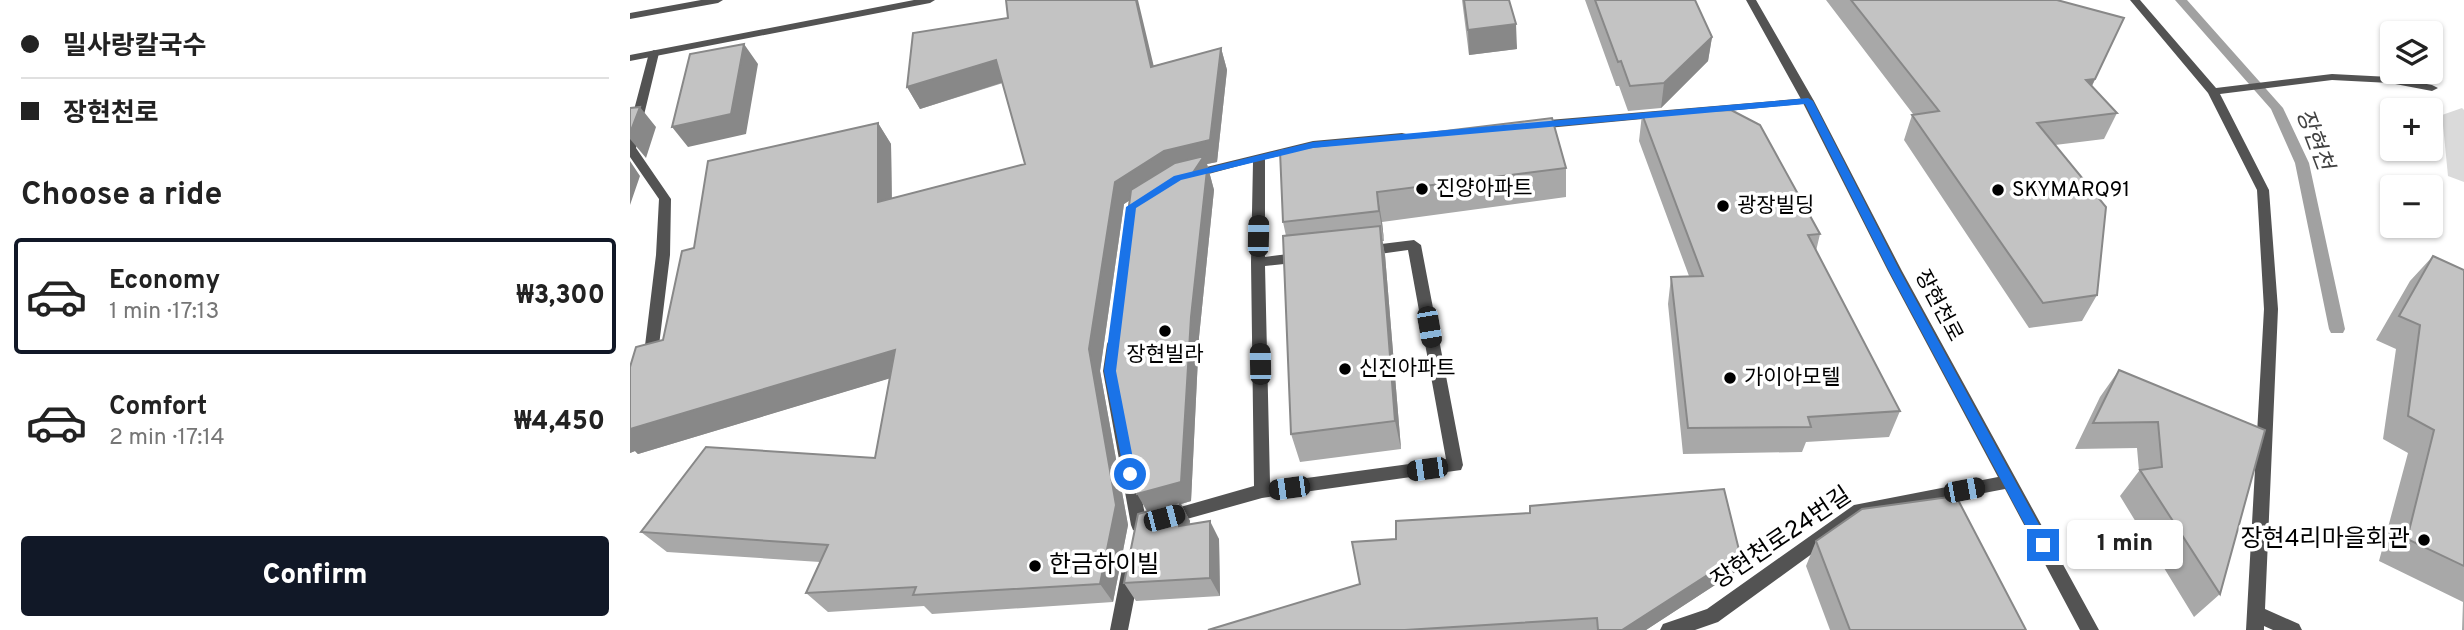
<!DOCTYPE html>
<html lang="en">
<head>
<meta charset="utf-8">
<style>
	body { margin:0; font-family:Overpass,"Noto Sans KR",sans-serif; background:#f6f6f6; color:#222; height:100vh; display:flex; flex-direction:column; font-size:26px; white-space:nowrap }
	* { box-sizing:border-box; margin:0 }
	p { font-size:23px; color:#767676 }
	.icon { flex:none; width:38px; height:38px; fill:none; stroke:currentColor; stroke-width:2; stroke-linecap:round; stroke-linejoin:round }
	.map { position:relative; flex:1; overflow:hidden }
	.drawer { display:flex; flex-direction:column; background:#fff; width:630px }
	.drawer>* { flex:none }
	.top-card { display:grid; align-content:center; height:154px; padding:0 21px; background:#fff }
	.controls { position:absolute; left:1750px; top:21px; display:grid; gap:14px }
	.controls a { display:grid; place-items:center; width:63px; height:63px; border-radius:7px; background:#fff; box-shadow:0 2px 5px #0004; font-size:35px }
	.end { position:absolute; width:32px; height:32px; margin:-16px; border:9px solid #1a73e8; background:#fff; box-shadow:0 0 0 4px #fff }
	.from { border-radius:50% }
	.bubble { position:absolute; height:49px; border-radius:7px; background:#fff; box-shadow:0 2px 5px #0004; font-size:23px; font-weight:800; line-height:49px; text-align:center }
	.car { position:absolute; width:21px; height:42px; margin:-21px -10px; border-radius:9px; box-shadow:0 0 5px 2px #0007; background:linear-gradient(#222 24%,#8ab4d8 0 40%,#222 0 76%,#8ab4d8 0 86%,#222 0) }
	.top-card b { display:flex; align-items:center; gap:24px; height:66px; font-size:26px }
	.top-card b+b { border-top:2px solid #e0e0e0 }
	.top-card i { width:18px; height:18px; background:#222 }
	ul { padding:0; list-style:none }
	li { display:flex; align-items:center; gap:21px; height:116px; margin:0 14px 10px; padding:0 7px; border:4px solid transparent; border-radius:7px }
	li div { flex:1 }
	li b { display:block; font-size:26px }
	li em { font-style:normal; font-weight:800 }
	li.selected { border-color:#111827 }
	li>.icon { width:63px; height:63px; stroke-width:1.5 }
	h2 { padding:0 21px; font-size:32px; line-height:84px }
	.cta { display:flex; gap:14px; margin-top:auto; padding:14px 21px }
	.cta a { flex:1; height:80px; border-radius:7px; background:#111827; color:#fff; font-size:28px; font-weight:800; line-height:80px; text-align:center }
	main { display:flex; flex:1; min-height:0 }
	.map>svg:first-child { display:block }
</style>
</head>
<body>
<main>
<section class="drawer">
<div class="top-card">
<b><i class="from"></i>밀사랑칼국수</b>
<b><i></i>장현천로</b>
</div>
<h2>Choose a ride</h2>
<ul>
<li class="selected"><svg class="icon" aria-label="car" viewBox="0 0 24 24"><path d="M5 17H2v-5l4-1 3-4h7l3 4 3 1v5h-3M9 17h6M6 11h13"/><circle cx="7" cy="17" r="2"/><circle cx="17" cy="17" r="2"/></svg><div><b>Economy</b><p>1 min · 17:13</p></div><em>₩3,300</em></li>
<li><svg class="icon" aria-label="car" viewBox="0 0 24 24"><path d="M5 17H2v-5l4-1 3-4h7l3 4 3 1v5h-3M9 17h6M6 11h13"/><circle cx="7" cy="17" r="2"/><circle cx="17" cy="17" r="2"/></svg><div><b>Comfort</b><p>2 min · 17:14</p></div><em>₩4,450</em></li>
</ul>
<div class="cta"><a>Confirm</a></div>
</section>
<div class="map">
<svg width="1834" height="630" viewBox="0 0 1834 630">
	<rect width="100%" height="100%" fill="#fff"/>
	<path fill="#dadada" d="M1832,108L1834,110V182L1818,176L1812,115Z"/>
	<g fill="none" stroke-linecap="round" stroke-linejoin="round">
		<path fill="#a1a1a1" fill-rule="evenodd" d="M1545,0H1557L1653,108L1679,163L1715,329L1713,333H1701L1699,329L1665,163L1641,109Z"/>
		<path fill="#535353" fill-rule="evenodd" d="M71,0H93L88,3L0,19V13Z
			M1500,0H1510L1586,88L1702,74L1760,77L1802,85L1808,88L1802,91L1760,83L1702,80L1590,94L1639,190L1648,309L1635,609L1669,624L1672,630H1643L1634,626V630H1616L1634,309L1627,190L1578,93Z
			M24,50L29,53L6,148L41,199L40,255L27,362L25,366H15L13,362L26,255L29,199L0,157V125L19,53Z
			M1178,98L1184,101L1182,103L907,129L901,125L907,121Z
			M772,133L776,134V140L683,149L635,159V257L673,252L680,257L673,262L635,266L640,483L816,459L778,250L735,256L728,251L735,246L784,240L791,245L833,465L831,470L632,498L539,524L533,522L531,517L533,512L624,486L621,262L623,162L560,179L554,175L560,171L683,141Z
			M484,339L489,340L491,344L487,371L517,525L515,530L509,532L503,530L501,525L473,371L477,344L479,340Z
			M501,561L507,563L510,569L498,630H480L492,569L495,563Z"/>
		<path fill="#535353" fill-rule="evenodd" d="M284,0H305L300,3L0,61V55Z
			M1116,0H1126L1184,101L1272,271L1469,630H1450L1375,489L1234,516L1088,622L1065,630H1030L1033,624L1077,609L1224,505L1368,477L1258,271L1172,101Z"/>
	</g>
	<path fill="#a8a8a8" d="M832,0H879L887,49L839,55Z
		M955,0H1065L1082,37L1078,61L1031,108L998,111L989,86H986Z
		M1196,0H1427L1494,18L1462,86L1487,113L1474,139L1425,145L1467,295L1452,321L1399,328L1274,140L1282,115L1283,114Z
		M591,48L597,70L587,162L577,164L584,190L569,337L561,501L551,504L560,521L559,524L589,539L590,596L506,601L494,583L517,511L500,200L494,204L470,371L498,525L483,602L302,614L294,606L198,612L176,593L190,562L37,552L11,532L245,458L260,378L8,454L5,451L0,453V367L33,340L64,248L248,123L261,144L262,198L395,164L373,83L290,109L277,87L523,66Z
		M1012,114L1190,234L1186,251L1270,411L1259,437L1176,442L1172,452L1053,454L1038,304L1041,277L1059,276L1009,141Z
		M650,151L936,168V197L752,222L754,241H752L755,255L771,449L670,462L661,434L656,236L653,222Z
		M1803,256L1834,270V630H1832L1833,602L1749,561L1778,453L1753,439L1766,349L1746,340L1780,281Z
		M1489,370L1635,430L1590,594L1564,617L1490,496L1509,471L1507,448L1445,449L1470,397Z
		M1186,541L1396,630H1200L1176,566Z
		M1105,572L1016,630H578Z"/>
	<path fill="#888" d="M506,0H508L529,88L521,67Z
		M886,24L887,49L839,55L838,30Z
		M1082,37L1078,61L1031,108L1034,83Z
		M114,44L128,64L116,134L58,147L42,127Z
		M591,48L597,70L587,162L577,164L584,190L569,337L561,501L551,504L560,521L558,544L518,513L507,494L542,173L494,204L470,371L498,525L483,602L470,584L459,349L485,182Z
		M366,60L377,81L290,109L277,87Z
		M1465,79L1453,104L1456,80Z
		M10,107L26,127L16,158L0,139V133Z
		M248,123L261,144L262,224L248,202Z
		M0,161L10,176L0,205Z
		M747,192L752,222L754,241L749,211Z
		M750,226L755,255L771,449L765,421Z
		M265,350L281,372L8,454L5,451L0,453V429Z
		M580,521L589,539L590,596L580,578Z
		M1110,554L1105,572L1016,630H992Z"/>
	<path fill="#c3c3c3" stroke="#888" stroke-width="2" d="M376,0H506L521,67L591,48L580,140L534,151L485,182L459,349L486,505L470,584L283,595L286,587L176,593L198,545L11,532L76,447L245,458L265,350L0,429V367L6,347L33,340L52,251L64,248L78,161L248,123V202L395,164L366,60L277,87L283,33L378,18Z
		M834,0H879L886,24L838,30Z
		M965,0H1065L1082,37L1034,83L1000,86L991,61L988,62Z
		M1221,0H1427L1494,18L1465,79L1456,80L1487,113L1407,123L1476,207L1467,295L1413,303L1282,115L1309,111Z
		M114,44L101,114L42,127L60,54Z
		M10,107L0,133V108Z
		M1101,110L1130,125L1190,234L1178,235L1270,411L1178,417L1181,427L1058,428L1041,277L1073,276L1012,114Z
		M922,118L936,168L747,192L749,211L653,222L650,151Z
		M574,156L564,171L577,170L561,317L551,482L507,494L480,351L501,190L545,163Z
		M750,226L765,421L661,434L653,236Z
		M1803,256L1834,270V566L1777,539L1804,430L1778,416L1790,325L1769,316Z
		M1489,370L1635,430L1590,594L1510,470L1532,467L1528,422L1463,423Z
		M1094,489L1110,554L992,630H968L967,618L775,630H578L730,584L722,542L766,539V521L900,513V506Z
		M1326,496L1396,630H1220L1186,541L1232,509Z
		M550,502L549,526L580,521V578L494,583L508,514Z"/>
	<path fill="#1a73e8" d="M1178,98L1183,101L1270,271L1418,541V549H1408L1259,271L1175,104L683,148L551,180L506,208L486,371L506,474L500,479L495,477L474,371L496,207L544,176L683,142Z"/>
	<g fill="#000" stroke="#fff" stroke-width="2.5">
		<circle cx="792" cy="189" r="7"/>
		<circle cx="1368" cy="190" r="7"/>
		<circle cx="1093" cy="206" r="7"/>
		<circle cx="535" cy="331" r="7"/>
		<circle cx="715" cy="369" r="7"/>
		<circle cx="1100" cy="378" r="7"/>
		<circle cx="1794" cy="540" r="7"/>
		<circle cx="405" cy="566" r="7"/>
	</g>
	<g text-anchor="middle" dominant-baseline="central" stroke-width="7" stroke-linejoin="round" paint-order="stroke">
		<g font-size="21" fill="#000" stroke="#fff" text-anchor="start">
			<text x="806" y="189">진양아파트</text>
			<text x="1382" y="190">SKYMARQ91</text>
			<text x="1107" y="206">광장빌딩</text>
			<text x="535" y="355" text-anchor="middle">장현빌라</text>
			<text x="729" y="369">신진아파트</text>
			<text x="1114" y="378">가이아모텔</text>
		</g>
		<g font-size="21" fill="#000" stroke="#fff">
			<text transform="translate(1308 306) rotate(62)">장현천로</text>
		</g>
		<g font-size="23" font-style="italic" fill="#424242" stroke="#fff">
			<text transform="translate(1683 140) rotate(69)">장현천</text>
		</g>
		<g font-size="24" fill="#000" stroke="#fff">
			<text transform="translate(1152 539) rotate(-34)">장현천로24번길</text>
		</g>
		<g font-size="24" fill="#000" stroke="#fff" text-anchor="end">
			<text x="1780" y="540">장현4리마을회관</text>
			<text x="419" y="566" text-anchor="start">한금하이빌</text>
		</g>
	</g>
</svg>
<div class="controls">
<a><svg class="icon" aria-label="layers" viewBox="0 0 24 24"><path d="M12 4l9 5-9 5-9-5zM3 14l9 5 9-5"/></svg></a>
<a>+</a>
<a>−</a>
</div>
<i class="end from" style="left:500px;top:474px"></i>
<i class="end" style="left:1413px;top:545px"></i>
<div class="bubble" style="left:1437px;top:520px;width:116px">1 min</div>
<i class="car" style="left:628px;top:236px;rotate:1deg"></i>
<i class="car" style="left:799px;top:327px;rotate:170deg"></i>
<i class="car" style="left:630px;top:364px;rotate:359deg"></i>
<i class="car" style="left:797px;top:469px;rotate:262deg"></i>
<i class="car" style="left:659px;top:488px;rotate:262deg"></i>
<i class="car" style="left:1334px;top:490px;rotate:79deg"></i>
<i class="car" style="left:534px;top:518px;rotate:75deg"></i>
</div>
</main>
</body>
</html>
